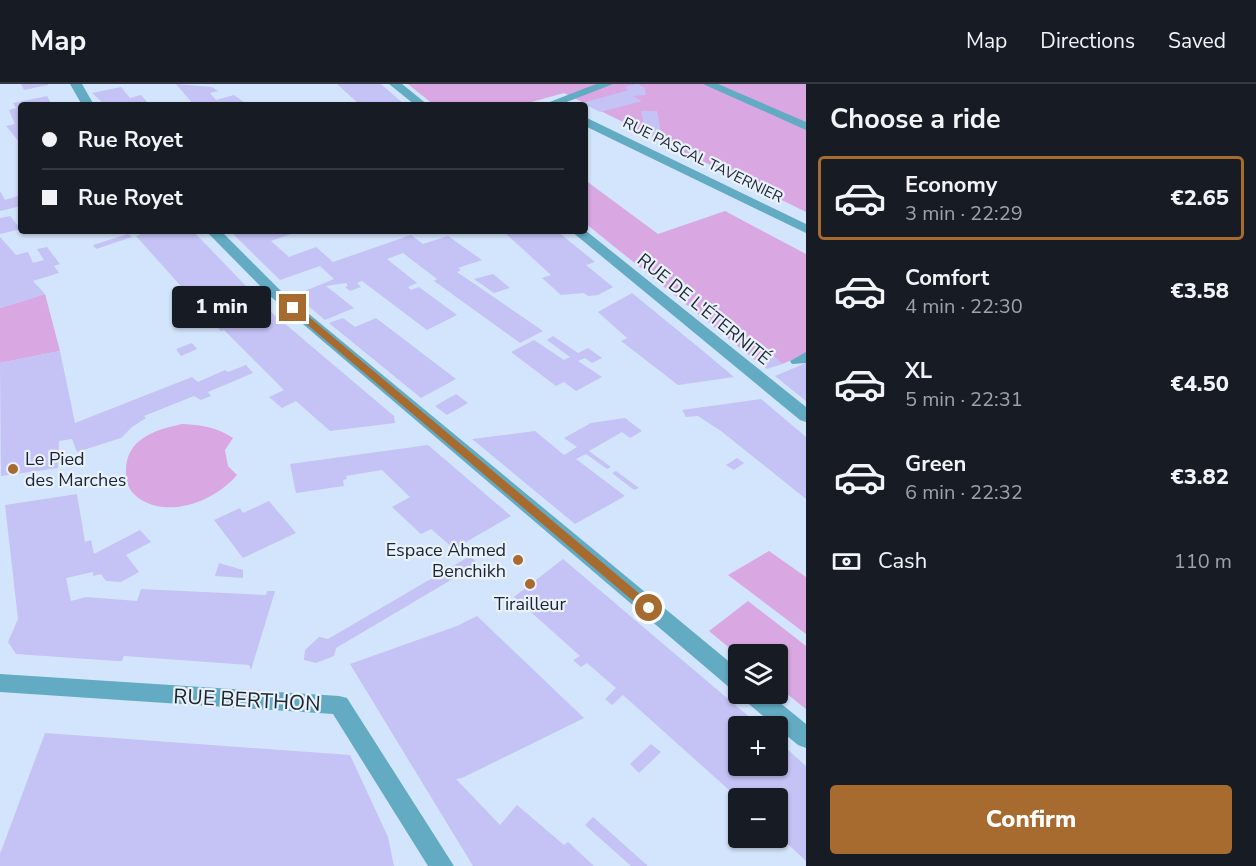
<!DOCTYPE html>
<html lang="en">
<head>
<meta charset="utf-8">
<style>
	body { margin:0; font-family:"Nunito Sans",sans-serif; background:#20242c; color:#f1f3f6; height:100vh; display:flex; flex-direction:column; font-size:22px; white-space:nowrap }
	* { box-sizing:border-box; margin:0 }
	p { font-size:20px; color:#9ea1a6 }
	.icon { flex:none; width:33px; height:33px; fill:none; stroke:currentColor; stroke-width:2; stroke-linecap:round; stroke-linejoin:round }
	.map { position:relative; flex:1; overflow:hidden }
	.side { display:flex; flex-direction:column; background:#171b24; width:450px }
	.side>* { flex:none }
	.banner { position:absolute; left:18px; top:18px; width:570px; height:132px; border-radius:6px; box-shadow:0 2px 4px #0004; display:grid; align-content:center; height:132px; padding:0 24px; background:#171b24 }
	.tools { position:absolute; left:728px; top:560px; display:grid; gap:12px }
	.tools a { display:grid; place-items:center; width:60px; height:60px; border-radius:6px; background:#171b24; box-shadow:0 2px 4px #0004; font-size:30px }
	.end { position:absolute; width:27px; height:27px; margin:-14px; border:8px solid #a86b2f; background:#fff; box-shadow:0 0 0 3px #fff }
	.from { border-radius:50% }
	.bubble { position:absolute; height:42px; border-radius:6px; background:#171b24; box-shadow:0 2px 4px #0004; font-size:20px; font-weight:800; line-height:42px; text-align:center }
	.banner b { display:flex; align-items:center; gap:21px; height:57px; font-size:22px }
	.banner b+b { border-top:2px solid #363941 }
	.banner i { width:15px; height:15px; background:#f1f3f6 }
	ul { padding:0; list-style:none }
	li { display:flex; align-items:center; gap:18px; height:84px; margin:0 12px 9px; padding:0 12px; border:3px solid transparent; border-radius:6px }
	li div { flex:1 }
	li b { display:block; font-size:22px }
	li em { font-style:normal; font-weight:800 }
	li.active { border-color:#a86b2f }
	li>.icon { width:54px; height:54px; stroke-width:1.5 }
	h2 { padding:0 24px; font-size:27px; line-height:72px }
	.pay { display:flex; align-items:center; gap:15px; height:66px; padding:0 24px; font-size:22px }
	.pay p { margin-inline-start:auto }
	.button { display:flex; gap:12px; margin-top:auto; padding:12px 24px }
	.button a { flex:1; height:69px; border-radius:6px; background:#a86b2f; color:#fff; font-size:24px; font-weight:800; line-height:69px; text-align:center }
	header { display:flex; align-items:center; gap:36px; box-sizing:border-box; height:84px; padding:0 30px; background:#171b24; border-bottom:2px solid #363941 }
	header strong { font-size:28px }
	nav { display:flex; gap:33px; margin-inline-start:auto; font-size:21px }
	main { display:flex; flex:1; min-height:0 }
	.map>svg:first-child { display:block }
</style>
</head>
<body>
<header>
<strong>Map</strong>
<nav><a>Map</a><a>Directions</a><a>Saved</a></nav>
</header>
<main>
<div class="map">
<svg width="806" height="782" viewBox="0 0 806 782">
	<rect width="100%" height="100%" fill="#d3e5fc"/>
	<path fill="#d9a7e2" d="M408,0H806V128L564,9L521,21H434Z
		M585,96L658,150L725,127L806,170V270L782,280L771,270L755,276L585,139Z
		M45,210L60,267L0,279V224Z
		M182,340C202,341 216,343 233,354L225,366L228,382L237,391C215,417 168,436 137,413C129,406 126,399 126,389C125,355 154,346 182,340Z
		M769,467L806,493V550L728,491Z
		M748,517L806,562V625L777,602V570L738,571L709,547Z"/>
	<path fill="#c5c2f5" d="M21,0H48V1L24,6Z
		M176,0L212,3L218,7L210,9L216,16L234,11L248,21H194Z
		M337,0H381L405,21H360Z
		M638,0L645,4L646,11L633,12L642,17L600,28L582,19L629,6L624,3Z
		M121,3L130,14L141,11L150,21H99L103,19L92,9Z
		M47,12L52,21H21V60L6,42L15,40L9,26L16,24L13,19Z
		M641,27H657L663,58L641,47L645,45Z
		M0,107L5,116L21,111V122L0,127Z
		M10,132L21,145L0,150V134Z
		M136,147H193L271,228L394,332L395,339L330,347L296,317L282,324L269,313L284,306L224,246L221,247L136,152L140,151Z
		M230,147H299L271,157L289,173L316,163L333,178L411,151L423,160L448,152L482,176L458,184L461,186L457,188L543,247L520,259L434,197L437,195L403,169L387,175L417,199L408,203L411,206L419,203L457,231L427,246L362,197L357,199L361,203L350,207L345,203L348,202L346,199L326,202L354,224L325,236L295,211L334,195L320,182L280,196Z
		M503,147H557L595,178L586,181L613,203L598,211L588,212L584,209L561,211L542,194L551,191Z
		M128,150L132,153L96,165L93,161Z
		M0,153L16,171L28,168L33,179L44,176L37,165L47,163L60,180L54,182L59,189L33,197L45,210L0,224Z
		M493,190L510,204L494,209L474,195Z
		M632,209L703,267L734,293L678,301L621,257L627,254L598,228Z
		M343,234L355,243L376,234L456,295L421,314L329,239Z
		M553,252L578,269L588,264L602,274L592,279L585,274L578,277L602,293L576,307L564,298L556,302L511,268L534,256L564,276L570,273L547,256Z
		M192,259L197,265L181,272L176,265Z
		M60,267L75,339L192,293L198,298L225,286L228,288L246,281L253,289L208,308L211,312L201,316L194,312L144,332L146,334L132,343L121,354L77,368L72,355L59,357L58,384L1,392L0,279Z
		M771,270L782,280L767,285L755,276Z
		M806,279V317L775,292Z
		M456,310L468,319L447,331L435,322Z
		M761,315L806,353V415L721,347L698,332L686,333L682,326Z
		M625,334L642,347L630,354L622,348L589,367L611,383L607,385L586,370L576,375L625,412L575,440L472,355L535,347L564,371L577,363L564,354L591,339Z
		M428,361L511,432L454,465L431,445L421,450L392,423L410,413L382,386L346,392L347,395L343,396L344,402L296,409L290,380Z
		M737,374L744,379L734,386L726,381Z
		M616,387L639,404L634,406L612,389Z
		M77,410L85,458L91,456L94,470L140,446L151,458L126,471L139,488L121,498L106,497L101,490L93,492V488L66,494L71,517L86,513L137,517L141,505L266,511L267,507H275L251,586L249,581L124,572L122,577H117L16,570L8,558L18,535L5,421Z
		M269,417L296,449L243,474L214,436L240,424L243,429Z
		M470,472L478,480L336,564L334,572L316,579L304,576L305,566L319,553L328,555Z
		M563,475L760,642H738V681H777V656L806,682V777L777,750V714H738L623,611L612,621L605,615L616,604L587,579L581,583L573,576L580,572L514,513Z
		M219,479L243,486V494L215,492Z
		M477,532L584,634L462,694L456,695L500,741L517,721L564,761L568,758L594,782H473L350,580L457,542Z
		M45,649L350,671L388,753L394,782H0V770Z
		M651,660L661,668L639,689L630,680Z
		M593,733L648,782H631L585,741Z"/>
	<g fill="none" stroke-linecap="round" stroke-linejoin="round">
		<path fill="#62abc3" fill-rule="evenodd" d="M70,0H82L94,21H82Z
			M389,0H402L428,21H415Z
			M596,0H613L559,21H542Z
			M703,0H718L806,38V46Z
			M585,33L806,140V149L585,42Z
			M585,146L806,323V338L800,336L571,147Z
			M206,147H221L280,206L738,585V607L730,604L270,212Z
			M806,268V279L792,280L790,277Z
			M0,590L339,612L347,614L454,782H428L333,630L0,608Z
			M741,609H768L806,640V664L798,661L744,616Z"/>
	</g>
	<path fill="#a86b2f" d="M290,222H296L653,521V527H645L290,226Z"/>
	<g fill="#a86b2f" stroke="#e9f1fd" stroke-width="2">
		<circle cx="13" cy="385" r="6"/>
		<circle cx="518" cy="476" r="6"/>
		<circle cx="530" cy="500" r="6"/>
	</g>
	<g text-anchor="middle" dominant-baseline="central" stroke-width="4.5" stroke-linejoin="round" paint-order="stroke">
		<g font-size="15" fill="#1c242e" stroke="#e9f1fd">
			<text transform="translate(703 76) rotate(26)">RUE PASCAL TAVERNIER</text>
		</g>
		<g font-size="18" fill="#1c242e" stroke="#e9f1fd">
			<text transform="translate(704 225) rotate(39)">RUE DE L'ÉTERNITÉ</text>
		</g>
		<g font-size="18" fill="#1c242e" stroke="#e9f1fd" text-anchor="start">
			<text x="25" y="375">Le Pied<tspan x="25" dy="21">des Marches</tspan></text>
			<text x="506" y="466" text-anchor="end">Espace Ahmed<tspan x="506" dy="21">Benchikh</tspan></text>
			<text x="530" y="520" text-anchor="middle">Tirailleur</text>
		</g>
		<g font-size="21" fill="#1c242e" stroke="#e9f1fd">
			<text transform="translate(247 616) rotate(3)">RUE BERTHON</text>
		</g>
	</g>
</svg>
<div class="tools">
<a><svg class="icon" aria-label="layers" viewBox="0 0 24 24"><path d="M12 4l9 5-9 5-9-5zM3 14l9 5 9-5"/></svg></a>
<a>+</a>
<a>−</a>
</div>
<i class="end from" style="left:649px;top:524px"></i>
<i class="end" style="left:293px;top:224px"></i>
<div class="bubble" style="left:172px;top:202px;width:99px">1 min</div>
<div class="banner">
<b><i class="from"></i>Rue Royet</b>
<b><i></i>Rue Royet</b>
</div>
</div>
<section class="side">
<h2>Choose a ride</h2>
<ul>
<li class="active"><svg class="icon" aria-label="car" viewBox="0 0 24 24"><path d="M5 17H2v-5l4-1 3-4h7l3 4 3 1v5h-3M9 17h6M6 11h13"/><circle cx="7" cy="17" r="2"/><circle cx="17" cy="17" r="2"/></svg><div><b>Economy</b><p>3 min · 22:29</p></div><em>€2.65</em></li>
<li><svg class="icon" aria-label="car" viewBox="0 0 24 24"><path d="M5 17H2v-5l4-1 3-4h7l3 4 3 1v5h-3M9 17h6M6 11h13"/><circle cx="7" cy="17" r="2"/><circle cx="17" cy="17" r="2"/></svg><div><b>Comfort</b><p>4 min · 22:30</p></div><em>€3.58</em></li>
<li><svg class="icon" aria-label="car" viewBox="0 0 24 24"><path d="M5 17H2v-5l4-1 3-4h7l3 4 3 1v5h-3M9 17h6M6 11h13"/><circle cx="7" cy="17" r="2"/><circle cx="17" cy="17" r="2"/></svg><div><b>XL</b><p>5 min · 22:31</p></div><em>€4.50</em></li>
<li><svg class="icon" aria-label="car" viewBox="0 0 24 24"><path d="M5 17H2v-5l4-1 3-4h7l3 4 3 1v5h-3M9 17h6M6 11h13"/><circle cx="7" cy="17" r="2"/><circle cx="17" cy="17" r="2"/></svg><div><b>Green</b><p>6 min · 22:32</p></div><em>€3.82</em></li>
</ul>
<div class="pay"><svg class="icon" aria-label="cash" viewBox="0 0 24 24"><path d="M3 7h18v10H3z"/><circle cx="12" cy="12" r="2"/></svg>Cash<p>110 m</p></div>
<div class="button"><a>Confirm</a></div>
</section>
</main>
</body>
</html>
